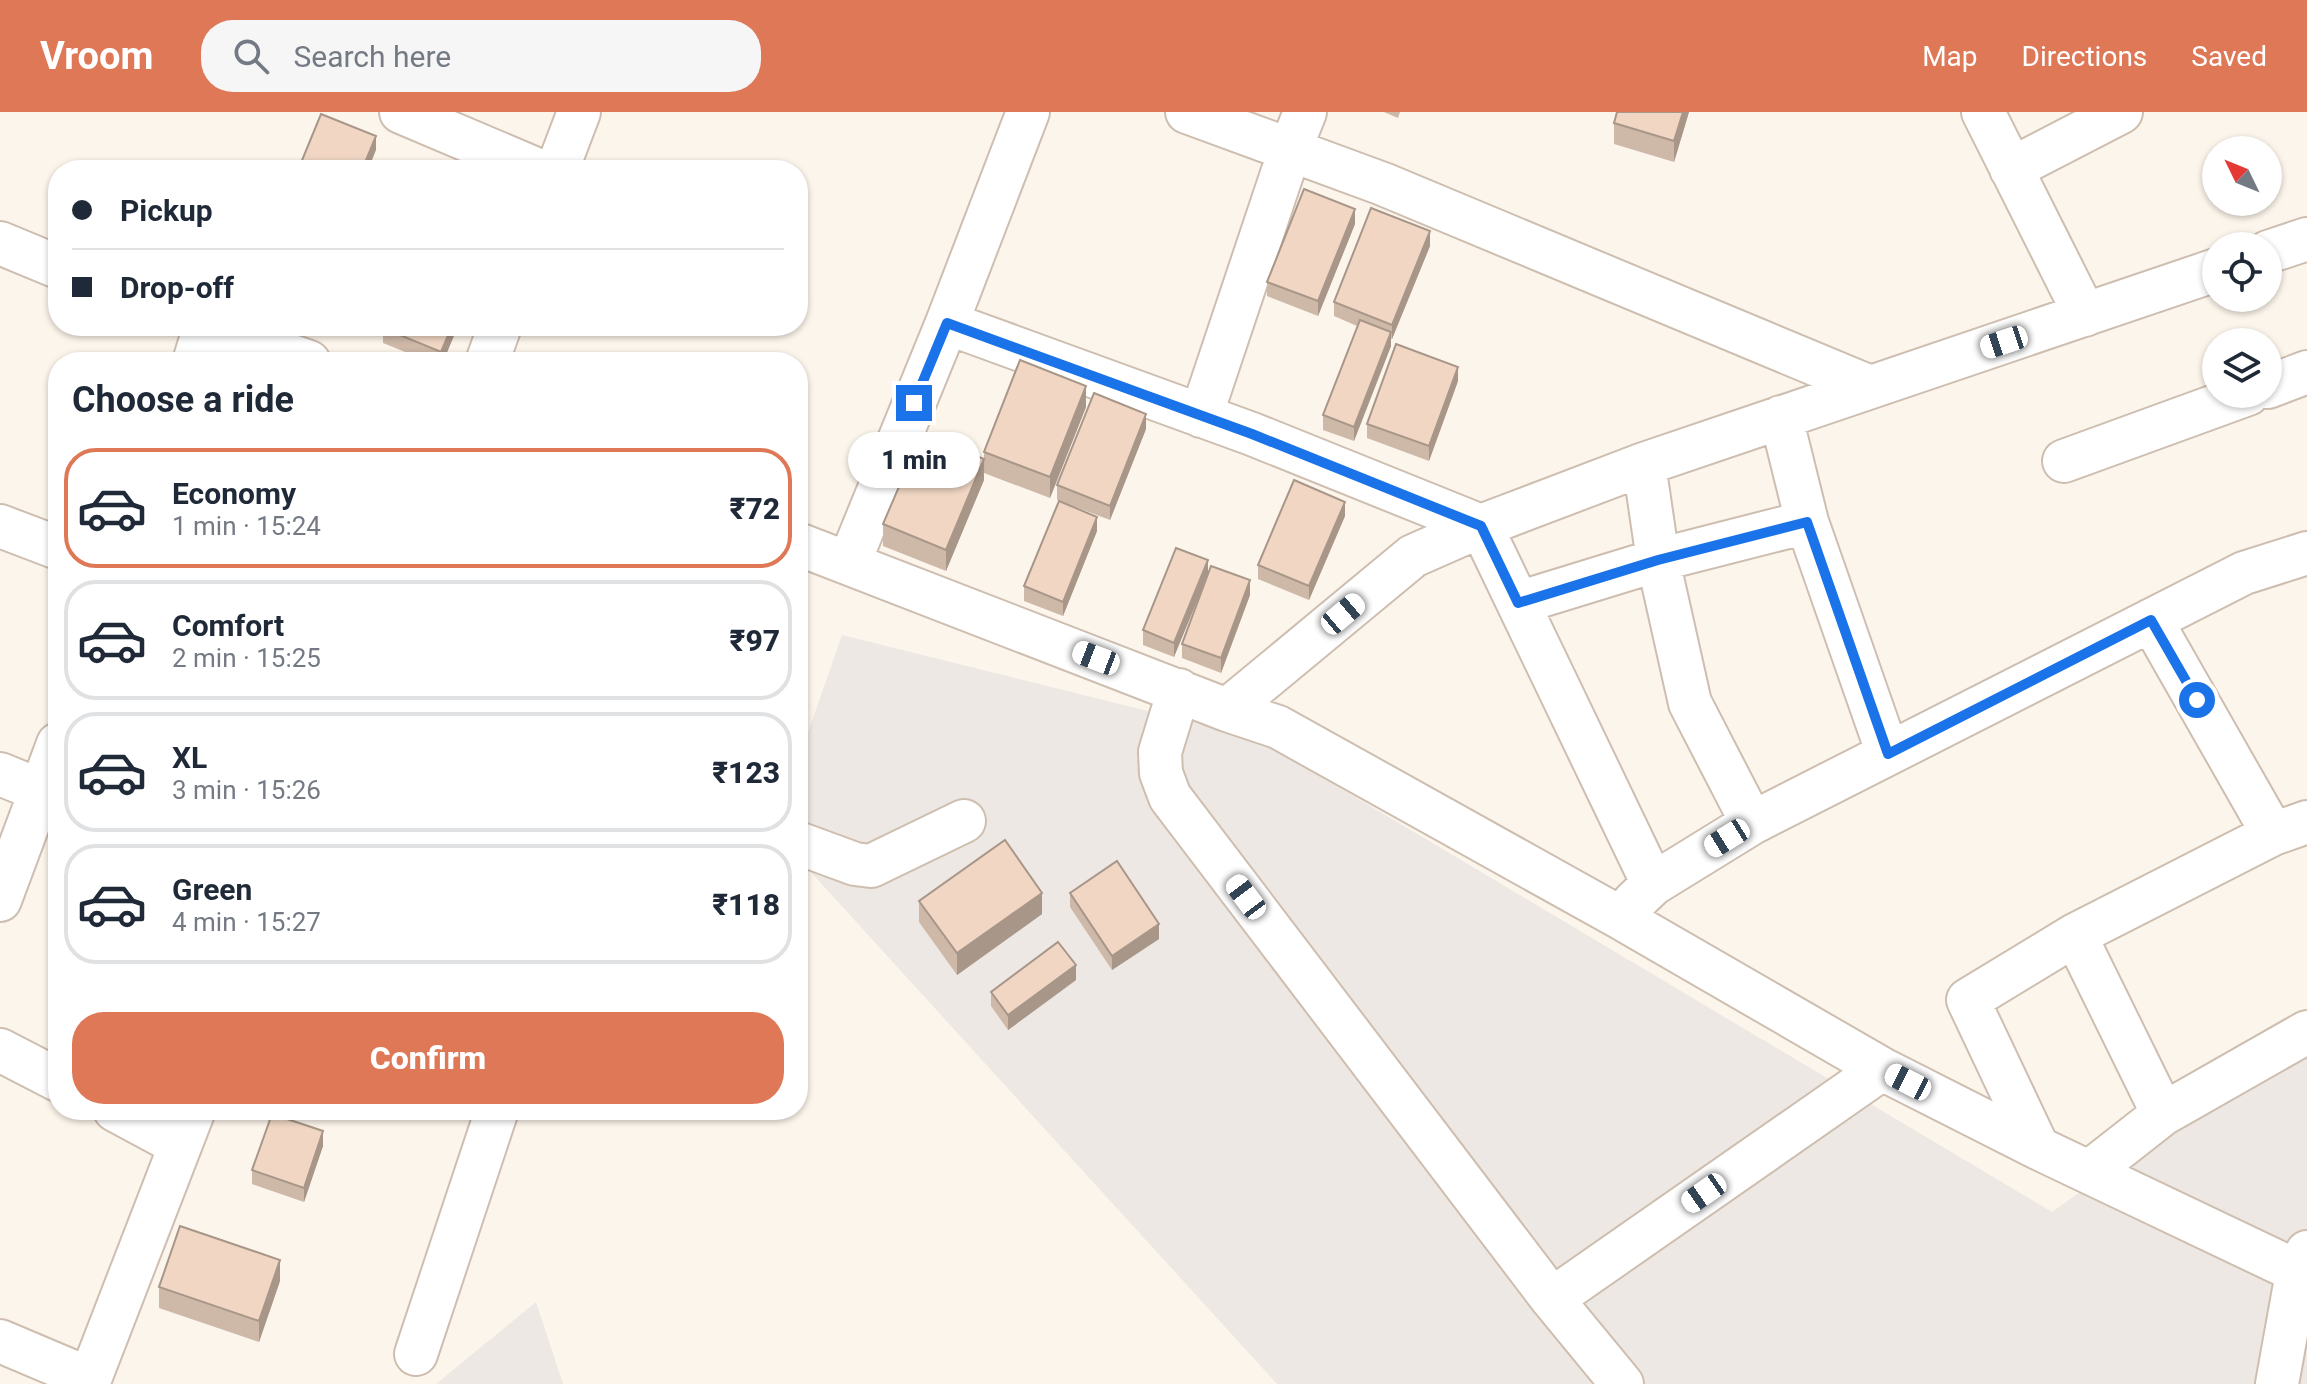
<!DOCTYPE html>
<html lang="en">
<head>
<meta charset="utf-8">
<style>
	body { margin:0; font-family:Roboto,sans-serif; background:#f6f6f7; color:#1f2937; height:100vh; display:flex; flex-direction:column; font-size:30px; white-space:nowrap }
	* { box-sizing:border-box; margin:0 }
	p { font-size:26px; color:#747a83 }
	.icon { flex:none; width:44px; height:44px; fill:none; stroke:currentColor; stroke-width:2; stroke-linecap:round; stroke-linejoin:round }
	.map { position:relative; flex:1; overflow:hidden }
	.sheet { position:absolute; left:48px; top:240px; width:760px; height:768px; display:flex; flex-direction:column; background:#fff; border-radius:32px; box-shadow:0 2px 6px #0004 }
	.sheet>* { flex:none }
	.banner { position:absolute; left:48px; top:48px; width:760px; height:176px; border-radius:32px; box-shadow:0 2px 6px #0004; display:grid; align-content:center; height:176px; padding:0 24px; background:#fff }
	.needle { width:52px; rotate:313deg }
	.buttons { position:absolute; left:2202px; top:24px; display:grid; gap:16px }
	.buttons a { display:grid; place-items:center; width:80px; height:80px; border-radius:50%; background:#fff; box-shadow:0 2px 6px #0004; font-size:40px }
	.end { position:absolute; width:36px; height:36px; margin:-18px; border:10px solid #1a73e8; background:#fff; box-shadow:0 0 0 4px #fff }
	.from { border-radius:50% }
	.bubble { position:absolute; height:56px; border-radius:28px; background:#fff; box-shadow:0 2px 6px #0004; font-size:26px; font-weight:800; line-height:56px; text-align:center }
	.car { position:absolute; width:24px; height:48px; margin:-24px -12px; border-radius:10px; box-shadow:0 0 6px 2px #0007; background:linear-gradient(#fff 24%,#345 0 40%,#fff 0 76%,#345 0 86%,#fff 0) }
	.banner b { display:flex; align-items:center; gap:28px; height:76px; font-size:30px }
	.banner b+b { border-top:2px solid #e0e1e3 }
	.banner i { width:20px; height:20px; background:#1f2937 }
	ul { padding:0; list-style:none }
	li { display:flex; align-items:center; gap:24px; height:120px; margin:0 16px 12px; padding:0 8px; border:4px solid #e0e1e3; border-radius:32px }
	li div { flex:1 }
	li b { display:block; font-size:30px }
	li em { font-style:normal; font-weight:800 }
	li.active { border-color:#df7856 }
	li>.icon { width:72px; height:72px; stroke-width:1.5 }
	h2 { padding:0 24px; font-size:36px; line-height:96px }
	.cta { display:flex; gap:16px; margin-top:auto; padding:16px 24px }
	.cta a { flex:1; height:92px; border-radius:32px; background:#df7856; color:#fff; font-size:32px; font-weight:800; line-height:92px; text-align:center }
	header { display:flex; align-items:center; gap:48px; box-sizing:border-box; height:112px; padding:0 40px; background:#df7856; color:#fff }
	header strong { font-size:38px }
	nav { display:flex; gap:44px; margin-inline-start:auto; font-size:28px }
	.search { width:560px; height:72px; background:#f6f6f7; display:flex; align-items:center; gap:20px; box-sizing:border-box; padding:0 28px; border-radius:32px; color:#747a83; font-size:30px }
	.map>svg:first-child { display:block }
</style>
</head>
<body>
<header>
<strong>Vroom</strong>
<div class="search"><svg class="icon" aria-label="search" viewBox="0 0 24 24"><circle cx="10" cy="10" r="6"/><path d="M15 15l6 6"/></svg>Search here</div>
<nav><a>Map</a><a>Directions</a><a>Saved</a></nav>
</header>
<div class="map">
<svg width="2307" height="1272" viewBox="0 0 2307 1272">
	<rect width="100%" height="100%" fill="#fcf5eb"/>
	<path fill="#ede8e3" d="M842,523L1256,626L2052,1100L2307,916V1272H1277L798,746V649Z
		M536,1190L563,1272H436Z"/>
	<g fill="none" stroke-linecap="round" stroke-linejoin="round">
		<defs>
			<path id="minor" d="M401,0L538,58
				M1187,0L1383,72L1870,275
				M1983,0L2085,203
				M2011,57L2121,0
				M557,58L579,0
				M0,131L58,155
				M2268,140L2307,127
				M947,211L1252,322L1481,414L1653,772
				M207,214L309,250
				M194,250L205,214
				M487,250L500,214
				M2268,275L2307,260
				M1201,304L1290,38L1305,0
				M1781,305L1807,410L1888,642
				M2064,349L2248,282
				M1644,352L1658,448L1690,591L1752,711
				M0,414L58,436
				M798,432L1227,598L1278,615L1619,805L1882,957L2038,1036L2307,1164
				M849,451L947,211L1028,0
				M1518,491L1658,448L1807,410
				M2151,508L2273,722
				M1179,578L1160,640L1161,661L1170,685L1552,1187L1622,1272
				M1227,598L1413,444L1481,414L1644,352L2216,158
				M0,662L39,678
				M798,731L855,752L871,754L964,709
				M0,788L58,632
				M1634,790L1653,772L1752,711L2244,461L2307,441
				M2075,823L2163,1002
				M0,938L58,968
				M115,998L180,1033
				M2038,1036L1968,888L2075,823L2273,722L2307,710
				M2089,1060L2163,1002L2307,920
				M1552,1187L1882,957
				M0,1229L90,1267
				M416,1242L497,998
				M88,1272L194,998
				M2277,1272L2297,1161L2307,1140"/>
		</defs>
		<use href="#minor" stroke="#cebeb0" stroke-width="46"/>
		<use href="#minor" stroke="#fff" stroke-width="42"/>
	</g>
	<path fill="#ceb8a8" d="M1384,0H1400L1398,6Z
		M1617,0H1689L1674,50L1614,32V11Z
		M1355,112L1318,204L1267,184V170Z
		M1430,134L1392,227H1391V234L1354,329L1323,318V303L1357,214L1334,204V190Z
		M458,214L443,250H430L383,231V216Z
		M1458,269L1429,349L1367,326V312Z
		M1086,295L1050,386L984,361V368L946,459L883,434V412L984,346V340Z
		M1146,317L1110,408L1057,388V373Z
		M1345,404L1309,488L1258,467V453Z
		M1097,419L1063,504L1024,489V474Z
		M1208,448L1174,545L1143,533V518Z
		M1250,483L1221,561L1182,546V532Z
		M1070,781L1159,827L1112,858L1070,795Z
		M919,789L1042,802L957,863L919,810Z
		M1076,868L1008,918L991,894V880Z
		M323,1034L304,1090L252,1072V1058Z
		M280,1169L259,1230L159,1196V1175Z"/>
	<path fill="#a89688" d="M1683,0H1689L1674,50V29Z
		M376,24V38L368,58H362Z
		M1355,97V112L1318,204V189Z
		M1430,119V134L1392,227V213Z
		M452,214H458L443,250H441V240Z
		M1391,220V234L1354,329V315Z
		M1458,255V269L1429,349V334Z
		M1086,274V295L1050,386V365Z
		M1146,302V317L1110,408V394Z
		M984,347V368L946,459V438Z
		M1345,390V404L1309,488V474Z
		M1097,405V419L1063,504V490Z
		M1208,448V463L1174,545V531Z
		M1250,468V483L1221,561V546Z
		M1042,781V802L957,863V841Z
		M1159,812V827L1112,858V844Z
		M1076,853V868L1008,918V903Z
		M323,1019V1034L304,1090V1076Z
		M280,1148V1169L259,1230V1209Z"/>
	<path fill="#f0d6c3" stroke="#a89688" stroke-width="2" d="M1617,0H1683L1674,29L1614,11Z
		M321,2L376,24L362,58H298Z
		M1304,77L1355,97L1318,189L1267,170Z
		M1371,96L1430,119L1392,213L1334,190Z
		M1360,208L1391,220L1354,315L1323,303Z
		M384,214H452L441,240L383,216Z
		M1396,232L1458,255L1429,334L1367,312Z
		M1020,248L1086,274L1050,365L984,340Z
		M1094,281L1146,302L1110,394L1057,373Z
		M922,321L984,347L946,438L883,412Z
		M1294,368L1345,390L1309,474L1258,453Z
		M1059,389L1097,405L1063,490L1024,474Z
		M1176,436L1208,448L1174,531L1143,518Z
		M1211,454L1250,468L1221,546L1182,532Z
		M1005,728L1042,781L957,841L919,789Z
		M1117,749L1159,812L1112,844L1070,781Z
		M1058,830L1076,853L1008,903L991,880Z
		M272,1002L323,1019L304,1076L252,1058Z
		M180,1114L280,1148L259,1209L159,1175Z"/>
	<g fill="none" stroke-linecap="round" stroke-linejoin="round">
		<path stroke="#1a73e8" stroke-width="10" d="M914,291L947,211L1252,322L1481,414L1518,491L1658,448L1807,410L1888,642L2151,508L2197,588"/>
	</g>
</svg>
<div class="buttons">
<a><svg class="needle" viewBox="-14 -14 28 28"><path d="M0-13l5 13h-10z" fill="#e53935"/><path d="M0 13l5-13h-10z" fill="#747a83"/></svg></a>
<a><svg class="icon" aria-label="locate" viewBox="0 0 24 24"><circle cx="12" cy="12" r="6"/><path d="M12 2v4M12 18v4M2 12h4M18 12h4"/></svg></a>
<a><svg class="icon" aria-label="layers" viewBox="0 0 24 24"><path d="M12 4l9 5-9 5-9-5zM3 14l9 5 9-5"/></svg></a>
</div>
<i class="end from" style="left:2197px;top:588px"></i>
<i class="end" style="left:914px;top:291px"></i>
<div class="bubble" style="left:848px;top:320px;width:132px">1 min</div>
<i class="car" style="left:2004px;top:230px;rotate:252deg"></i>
<i class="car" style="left:1343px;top:502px;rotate:50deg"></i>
<i class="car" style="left:1096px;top:546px;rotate:291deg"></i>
<i class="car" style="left:1727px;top:726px;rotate:238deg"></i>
<i class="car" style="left:1246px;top:785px;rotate:323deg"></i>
<i class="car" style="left:1908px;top:970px;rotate:297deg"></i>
<i class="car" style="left:1704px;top:1081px;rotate:235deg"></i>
<div class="banner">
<b><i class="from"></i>Pickup</b>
<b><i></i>Drop-off</b>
</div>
<section class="sheet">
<h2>Choose a ride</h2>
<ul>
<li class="active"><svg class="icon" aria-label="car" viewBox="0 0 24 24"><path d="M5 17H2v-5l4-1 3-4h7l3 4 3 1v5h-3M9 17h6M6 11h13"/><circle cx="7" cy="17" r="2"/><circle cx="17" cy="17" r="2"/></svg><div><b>Economy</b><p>1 min · 15:24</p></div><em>₹72</em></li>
<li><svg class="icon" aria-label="car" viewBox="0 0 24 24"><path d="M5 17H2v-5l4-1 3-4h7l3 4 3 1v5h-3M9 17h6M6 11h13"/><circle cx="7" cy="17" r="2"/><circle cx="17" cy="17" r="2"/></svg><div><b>Comfort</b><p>2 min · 15:25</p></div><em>₹97</em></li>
<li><svg class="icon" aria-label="car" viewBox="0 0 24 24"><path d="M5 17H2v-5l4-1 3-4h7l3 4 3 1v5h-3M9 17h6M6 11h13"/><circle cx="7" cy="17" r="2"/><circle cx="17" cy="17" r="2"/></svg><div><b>XL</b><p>3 min · 15:26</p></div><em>₹123</em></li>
<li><svg class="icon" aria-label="car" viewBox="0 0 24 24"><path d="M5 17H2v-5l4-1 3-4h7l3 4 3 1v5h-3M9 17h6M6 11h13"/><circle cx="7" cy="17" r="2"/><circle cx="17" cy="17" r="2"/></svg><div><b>Green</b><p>4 min · 15:27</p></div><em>₹118</em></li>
</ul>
<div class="cta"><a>Confirm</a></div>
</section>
</div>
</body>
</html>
